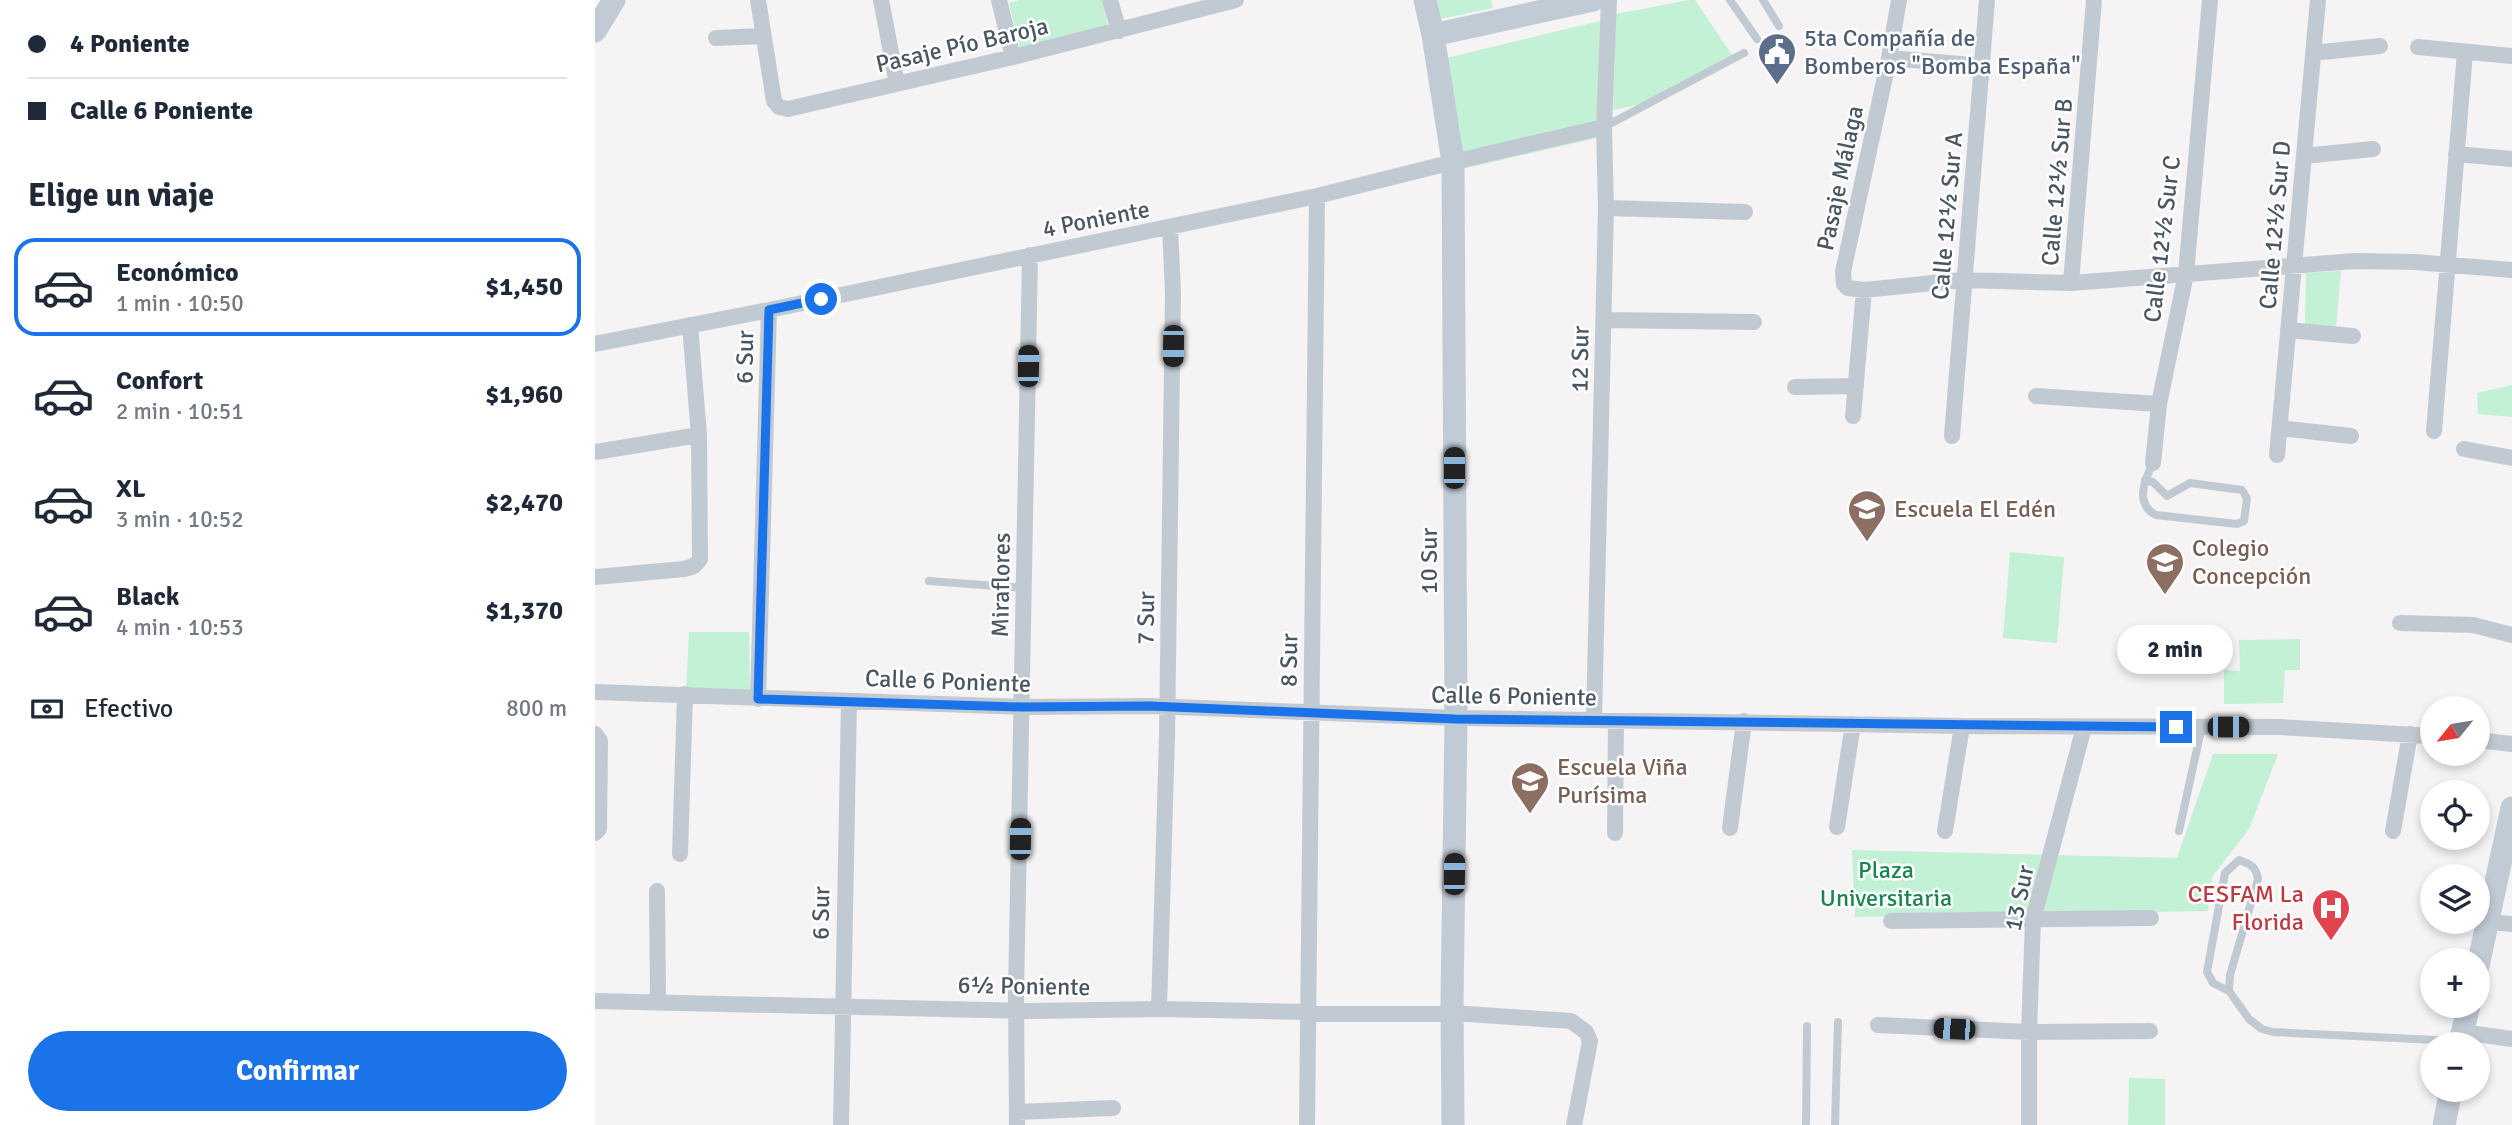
<!DOCTYPE html>
<html lang="es">
<head>
<meta charset="utf-8">
<style>
	body { margin:0; font-family:Signika,sans-serif; background:#f6f6f7; color:#1f2937; height:100vh; display:flex; flex-direction:column; font-size:26px; white-space:nowrap }
	* { box-sizing:border-box; margin:0 }
	p { font-size:23px; color:#747a83 }
	.icon { flex:none; width:38px; height:38px; fill:none; stroke:currentColor; stroke-width:2; stroke-linecap:round; stroke-linejoin:round }
	.map { position:relative; flex:1; overflow:hidden }
	.sheet { display:flex; flex-direction:column; background:#fff; width:595px }
	.sheet>* { flex:none }
	.top-card { display:grid; align-content:center; height:154px; padding:0 28px; background:#fff }
	.needle { width:46px; rotate:240deg }
	.fabs { position:absolute; left:1825px; top:696px; display:grid; gap:14px }
	.fabs a { display:grid; place-items:center; width:70px; height:70px; border-radius:50%; background:#fff; box-shadow:0 4px 10px #0003; font-size:35px }
	.end { position:absolute; width:32px; height:32px; margin:-16px; border:9px solid #1a73e8; background:#fff; box-shadow:0 0 0 4px #fff }
	.from { border-radius:50% }
	.bubble { position:absolute; height:49px; border-radius:24px; background:#fff; box-shadow:0 4px 10px #0003; font-size:23px; font-weight:700; line-height:49px; text-align:center }
	.car { position:absolute; width:21px; height:42px; margin:-21px -10px; border-radius:9px; box-shadow:0 0 5px 2px #0007; background:linear-gradient(#222 24%,#8ab4d8 0 40%,#222 0 76%,#8ab4d8 0 86%,#222 0) }
	.top-card b { display:flex; align-items:center; gap:24px; height:66px; font-size:26px }
	.top-card b+b { border-top:2px solid #e0e1e3 }
	.top-card i { width:18px; height:18px; background:#1f2937 }
	ul { padding:0; list-style:none }
	li { display:flex; align-items:center; gap:21px; height:98px; margin:0 14px 10px; padding:0 14px; border:4px solid transparent; border-radius:21px }
	li div { flex:1 }
	li b { display:block; font-size:26px }
	li em { font-style:normal; font-weight:700 }
	li.selected { border-color:#1a73e8 }
	li>.icon { width:63px; height:63px; stroke-width:1.5 }
	h2 { padding:0 28px; font-size:32px; line-height:84px }
	.pay { display:flex; align-items:center; gap:18px; height:77px; padding:0 28px; font-size:26px }
	.pay p { margin-inline-start:auto }
	.primary-button { display:flex; gap:14px; margin-top:auto; padding:14px 28px }
	.primary-button a { flex:1; height:80px; border-radius:42px; background:#1a73e8; color:#fff; font-size:28px; font-weight:700; line-height:80px; text-align:center }
	main { display:flex; flex:1; min-height:0 }
	.map>svg:first-child { display:block }
</style>
</head>
<body>
<main>
<section class="sheet">
<div class="top-card">
<b><i class="from"></i>4 Poniente</b>
<b><i></i>Calle 6 Poniente</b>
</div>
<h2>Elige un viaje</h2>
<ul>
<li class="selected"><svg class="icon" aria-label="car" viewBox="0 0 24 24"><path d="M5 17H2v-5l4-1 3-4h7l3 4 3 1v5h-3M9 17h6M6 11h13"/><circle cx="7" cy="17" r="2"/><circle cx="17" cy="17" r="2"/></svg><div><b>Económico</b><p>1 min · 10:50</p></div><em>$1,450</em></li>
<li><svg class="icon" aria-label="car" viewBox="0 0 24 24"><path d="M5 17H2v-5l4-1 3-4h7l3 4 3 1v5h-3M9 17h6M6 11h13"/><circle cx="7" cy="17" r="2"/><circle cx="17" cy="17" r="2"/></svg><div><b>Confort</b><p>2 min · 10:51</p></div><em>$1,960</em></li>
<li><svg class="icon" aria-label="car" viewBox="0 0 24 24"><path d="M5 17H2v-5l4-1 3-4h7l3 4 3 1v5h-3M9 17h6M6 11h13"/><circle cx="7" cy="17" r="2"/><circle cx="17" cy="17" r="2"/></svg><div><b>XL</b><p>3 min · 10:52</p></div><em>$2,470</em></li>
<li><svg class="icon" aria-label="car" viewBox="0 0 24 24"><path d="M5 17H2v-5l4-1 3-4h7l3 4 3 1v5h-3M9 17h6M6 11h13"/><circle cx="7" cy="17" r="2"/><circle cx="17" cy="17" r="2"/></svg><div><b>Black</b><p>4 min · 10:53</p></div><em>$1,370</em></li>
</ul>
<div class="pay"><svg class="icon" aria-label="cash" viewBox="0 0 24 24"><path d="M3 7h18v10H3z"/><circle cx="12" cy="12" r="2"/></svg>Efectivo<p>800 m</p></div>
<div class="primary-button"><a>Confirmar</a></div>
</section>
<div class="map">
<svg width="1917" height="1125" viewBox="0 0 1917 1125">
	<rect width="100%" height="100%" fill="#f5f3f3"/>
	<path fill="#c3f1d5" d="M424,0H507L513,25L425,47L414,3Z
		M841,0H896L898,8L845,19Z
		M1094,0H1100L1137,55L1050,103L1018,110L1021,14Z
		M1005,21L1002,138L867,169L851,58Z
		M1746,271L1741,328L1710,325L1711,273Z
		M1917,385V417L1883,414L1882,393Z
		M1415,552L1469,557L1462,643L1408,638Z
		M94,632H154L155,693L91,692Z
		M1705,639V670H1690L1688,703L1629,704V670L1645,671L1644,640Z
		M1618,754H1683L1654,829L1617,877L1613,911L1260,917L1257,850L1582,858Z
		M1534,1078L1570,1079V1125H1533Z"/>
	<g fill="none" stroke-linecap="round" stroke-linejoin="round">
		<path stroke="#c1cad2" stroke-width="8" d="M1135,0L1162,39
			M1168,0L1184,26
			M1009,127L1149,53
			M1550,480L1558,482L1572,496L1595,483L1647,490L1652,498L1649,521L1642,524L1561,515C1539,504 1550,479 1558,463
			M334,581L429,588
			M1584,831L1607,726
			M1634,991L1618,983L1612,972L1630,873L1644,860C1656,864 1661,867 1663,879L1635,975L1634,991L1654,1019L1667,1029L1678,1032L1862,1041
			M1211,1125L1212,1026
			M1240,1125L1243,1022"/>
		<path stroke="#c1cad2" stroke-width="16" d="M163,0L179,101L184,107L193,109L418,57L641,0
			M286,0L302,84
			M404,0L418,57
			M515,0L524,31
			M1304,0L1294,58L1248,272L1249,284L1253,288L1269,290L1368,280L1476,283L1760,261L1820,262L1917,270
			M121,38L168,36
			M1823,47L1917,56
			M1718,53L1785,46
			M1294,58L1389,66
			M1861,154L1917,159
			M1709,156L1778,149
			M1011,208L1150,212
			M1476,283L1499,0
			M1009,320L1159,322
			M1693,330L1758,336
			M0,344L174,310L722,196L858,162L1009,127
			M1200,387L1261,386
			M1441,396L1564,404
			M1258,416L1269,290
			M1685,428L1756,436
			M1839,431L1870,52
			M1357,436L1392,0
			M1869,449L1917,458
			M0,452L104,435
			M1682,455L1723,0
			M1558,463L1564,404L1591,274L1615,0
			M0,577L89,569L99,566L105,559L104,435L95,325
			M1805,623L1878,625L1917,635
			M0,692L427,707L555,706L861,718L1367,726L1684,727L1838,736
			M163,699L174,310
			M999,719L1011,208L1009,127L1014,0
			M0,734L5,741L4,829L0,833
			M1883,740L1917,744
			M1242,827L1258,724
			M1135,828L1149,721
			M1350,831L1367,726
			M1798,831L1815,734
			M1020,833L1021,721
			M85,854L90,694
			M62,891L63,1002
			M1296,921L1556,918
			M1893,922L1917,924
			M0,1001L435,1011L564,1009L713,1012L726,1014H873L976,1021L991,1032L995,1041L979,1125
			M564,1009L572,736L578,293L575,227
			M1283,1025L1434,1032L1555,1031
			M1868,1032L1917,1039
			M422,1112L518,1108
			M246,1125L254,701
			M422,1125L421,994L435,255
			M712,1125L722,196
			M1434,1125V1032L1438,920L1489,727"/>
		<path stroke="#c1cbd6" stroke-width="23" d="M830,0L838,35L858,162L861,718L857,1003L858,1125
			M0,31L19,0
			M838,35L998,0
			M1883,966L1917,808
			M1864,1045L1874,1006
			M1849,1125L1856,1090"/>
	</g>
	<g fill="none" stroke-linecap="round" stroke-linejoin="round">
		<path stroke="#1a73e8" stroke-width="9" d="M226,299L174,310L163,699L427,707L555,706L860,719L1581,727"/>
	</g>
	<defs>
		<symbol id="civic-pin" viewBox="-11 -11 22 30"><path d="M0 17L-7.5 6A9.5 9.5 0 1 1 7.5 6Z" fill="#5c6f8a" stroke="#fff"/><path d="M-.6-6.5H3V-4.5H.6V-3L4-1V1h2V6H-6V1h2V-1L-.6-3ZM-1.2 2.5V6h2.4V2.5Z" fill="#fff"/></symbol>
		<symbol id="school-pin" viewBox="-11 -11 22 30"><path d="M0 17L-7.5 6A9.5 9.5 0 1 1 7.5 6Z" fill="#8d6e63" stroke="#fff"/><path d="M0-5L7-2L0 1L-7-2ZM-4 1L0 2.5L4 1V4Q0 6-4 4Z" fill="#fff"/></symbol>
		<symbol id="hospital-pin" viewBox="-11 -11 22 30"><path d="M0 17L-7.5 6A9.5 9.5 0 1 1 7.5 6Z" fill="#e0444e" stroke="#fff"/><path d="M-5-5h3v3.5h4V-5h3V5h-3V1.5h-4V5h-3Z" fill="#fff"/></symbol>
	</defs>
	<g fill-rule="evenodd">
		<use href="#civic-pin" x="1160" y="30" width="44" height="60"/>
		<use href="#school-pin" x="1250" y="487" width="44" height="60"/>
		<use href="#school-pin" x="1548" y="540" width="44" height="60"/>
		<use href="#school-pin" x="913" y="759" width="44" height="60"/>
		<use href="#hospital-pin" x="1714" y="886" width="44" height="60"/>
	</g>
	<g text-anchor="middle" dominant-baseline="central" stroke-width="5" stroke-linejoin="round" paint-order="stroke">
		<g font-size="24" fill="#4e5e75" stroke="#fff" text-anchor="start">
			<text x="1209" y="38">5ta Compañía de<tspan x="1209" dy="28">Bomberos "Bomba España"</tspan></text>
		</g>
		<g font-size="24" fill="#4a5661" stroke="#fff">
			<text transform="translate(367 45) rotate(-13)">Pasaje Pío Baroja</text>
			<text transform="translate(1245 178) rotate(-78)">Pasaje Málaga</text>
			<text transform="translate(1462 182) rotate(-85)">Calle 12½ Sur B</text>
			<text transform="translate(1352 216) rotate(-85)">Calle 12½ Sur A</text>
			<text transform="translate(501 219) rotate(-11)">4 Poniente</text>
			<text transform="translate(1680 225) rotate(-85)">Calle 12½ Sur D</text>
			<text transform="translate(1567 239) rotate(-83)">Calle 12½ Sur C</text>
			<text transform="translate(150 357) rotate(-89)">6 Sur</text>
			<text transform="translate(985 359) rotate(-89)">12 Sur</text>
			<text transform="translate(834 561) rotate(-90)">10 Sur</text>
			<text transform="translate(406 585) rotate(-89)">Miraflores</text>
			<text transform="translate(551 618) rotate(-89)">7 Sur</text>
			<text transform="translate(694 660) rotate(-89)">8 Sur</text>
			<text transform="translate(353 681) rotate(2)">Calle 6 Poniente</text>
			<text transform="translate(919 696) rotate(1)">Calle 6 Poniente</text>
			<text transform="translate(1424 898) rotate(-78)">13 Sur</text>
			<text transform="translate(226 913) rotate(-89)">6 Sur</text>
			<text transform="translate(429 986) rotate(1)">6½ Poniente</text>
		</g>
		<g font-size="24" fill="#785e54" stroke="#fff" text-anchor="start">
			<text x="1299" y="509">Escuela El Edén</text>
			<text x="1597" y="548">Colegio<tspan x="1597" dy="28">Concepción</tspan></text>
			<text x="962" y="767">Escuela Viña<tspan x="962" dy="28">Purísima</tspan></text>
		</g>
		<g font-size="24" fill="#17864f" stroke="#fff">
			<text x="1291" y="870">Plaza<tspan x="1291" dy="28">Universitaria</tspan></text>
		</g>
		<g font-size="24" fill="#be3a42" stroke="#fff" text-anchor="end">
			<text x="1709" y="894">CESFAM La<tspan x="1709" dy="28">Florida</tspan></text>
		</g>
	</g>
</svg>
<div class="fabs">
<a><svg class="needle" viewBox="-14 -14 28 28"><path d="M0-13l5 13h-10z" fill="#e53935"/><path d="M0 13l5-13h-10z" fill="#747a83"/></svg></a>
<a><svg class="icon" aria-label="locate" viewBox="0 0 24 24"><circle cx="12" cy="12" r="6"/><path d="M12 2v4M12 18v4M2 12h4M18 12h4"/></svg></a>
<a><svg class="icon" aria-label="layers" viewBox="0 0 24 24"><path d="M12 4l9 5-9 5-9-5zM3 14l9 5 9-5"/></svg></a>
<a>+</a>
<a>−</a>
</div>
<i class="end from" style="left:226px;top:299px"></i>
<i class="end" style="left:1581px;top:727px"></i>
<div class="bubble" style="left:1522px;top:625px;width:116px">2 min</div>
<i class="car" style="left:578px;top:346px;rotate:181deg"></i>
<i class="car" style="left:433px;top:366px;rotate:1deg"></i>
<i class="car" style="left:859px;top:468px;rotate:0deg"></i>
<i class="car" style="left:1633px;top:727px;rotate:90deg"></i>
<i class="car" style="left:425px;top:839px;rotate:1deg"></i>
<i class="car" style="left:859px;top:874px;rotate:1deg"></i>
<i class="car" style="left:1359px;top:1029px;rotate:273deg"></i>
</div>
</main>
</body>
</html>
